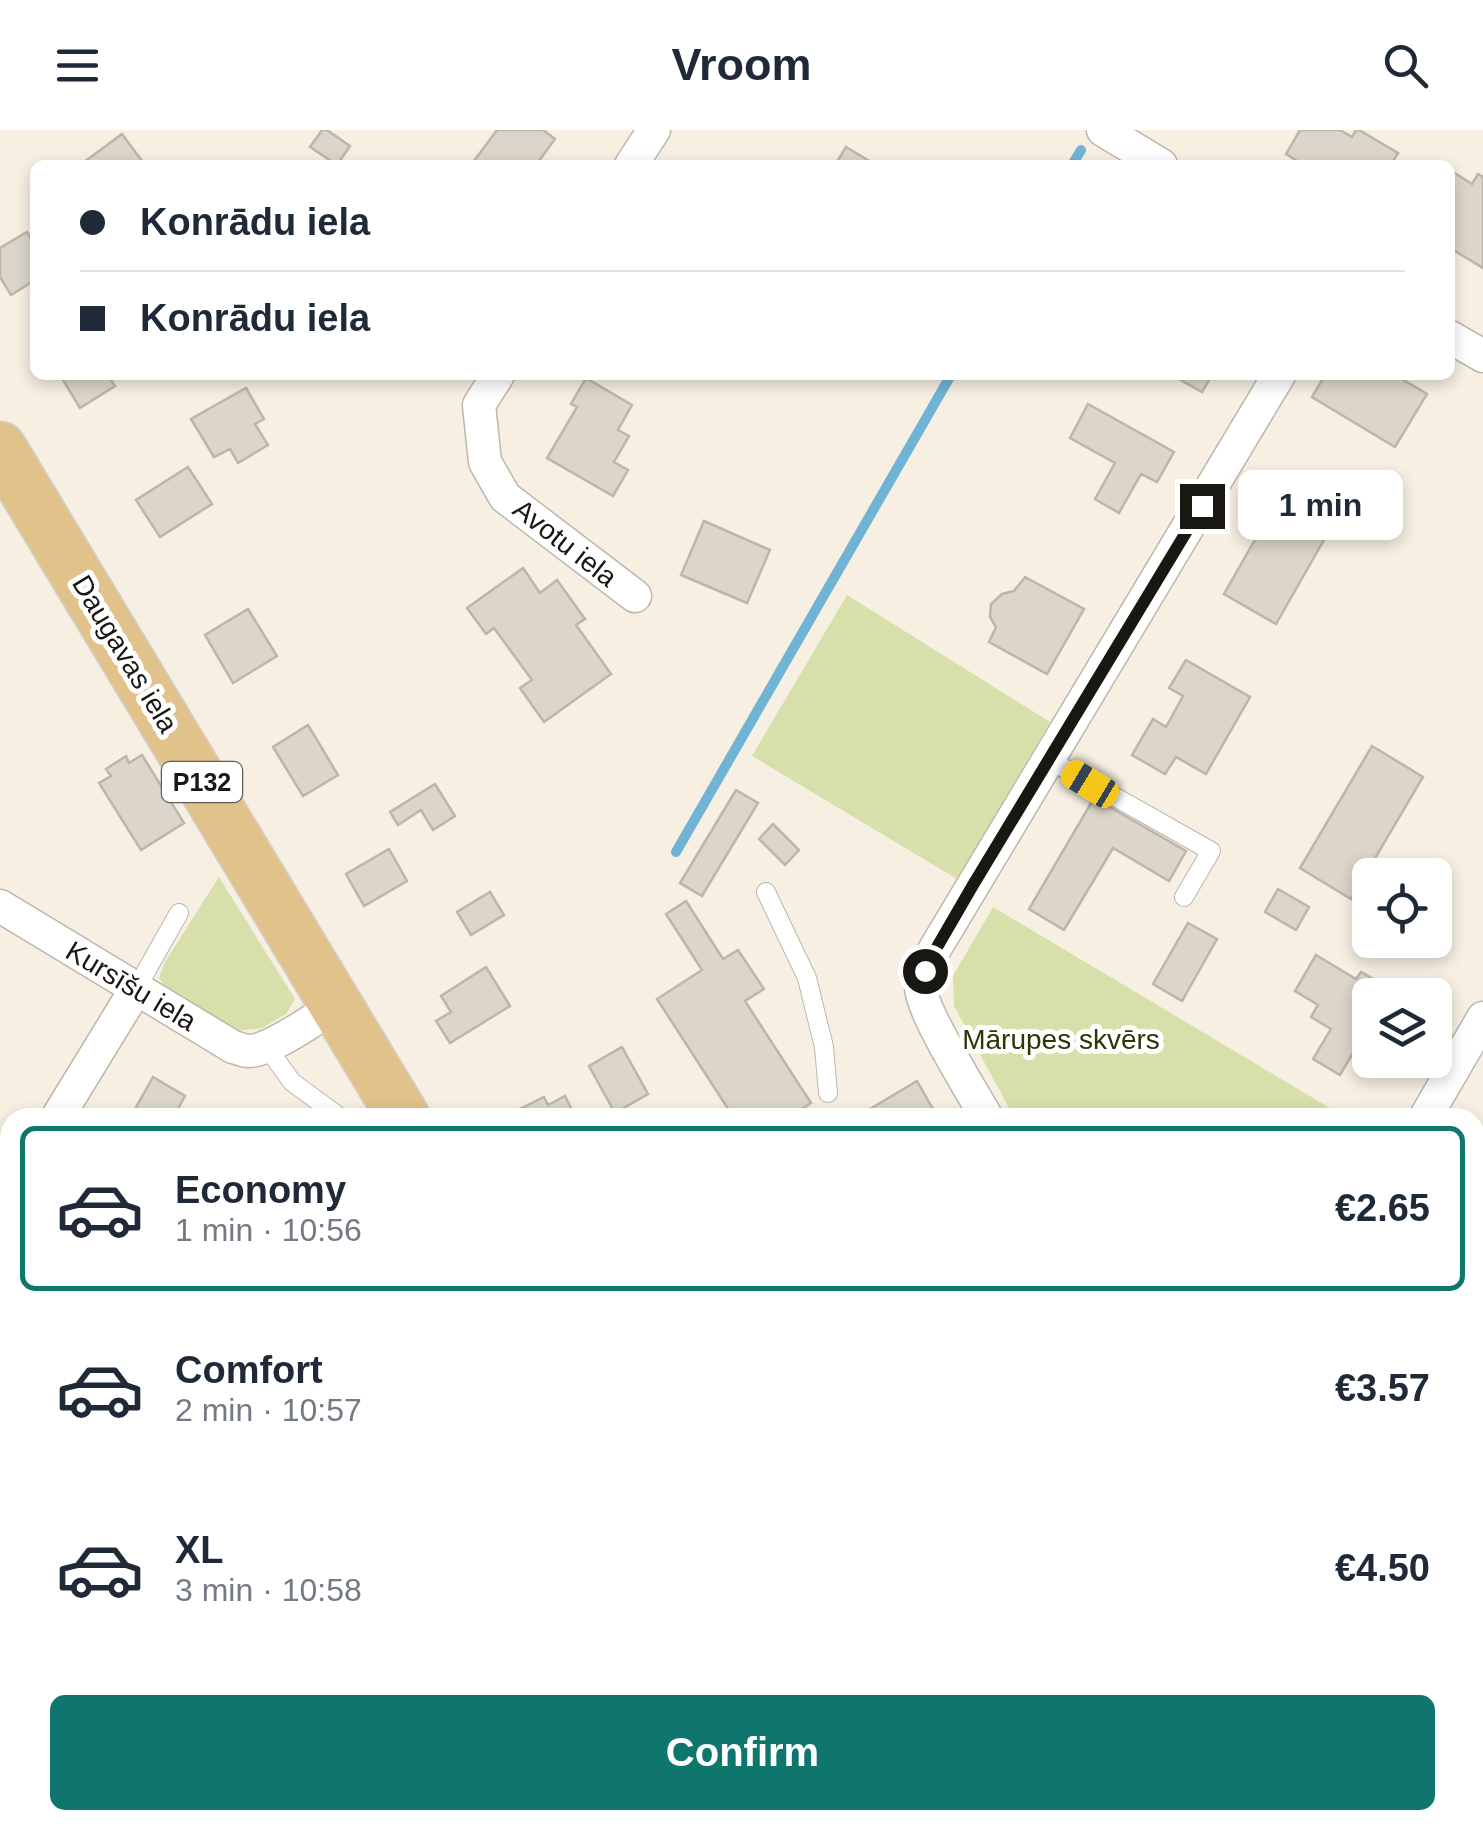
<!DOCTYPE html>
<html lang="en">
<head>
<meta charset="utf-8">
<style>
	body { margin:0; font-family:Helvetica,sans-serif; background:#f2f2f3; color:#1f2937; height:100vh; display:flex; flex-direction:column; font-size:38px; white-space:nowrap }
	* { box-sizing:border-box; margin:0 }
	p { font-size:32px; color:#747a83 }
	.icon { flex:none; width:55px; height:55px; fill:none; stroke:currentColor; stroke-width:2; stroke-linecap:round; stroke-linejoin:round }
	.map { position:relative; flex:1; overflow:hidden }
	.panel { position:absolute; left:0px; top:978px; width:1485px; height:722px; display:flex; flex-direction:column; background:#fff; border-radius:30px 30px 0 0; box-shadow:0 5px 15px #0003 }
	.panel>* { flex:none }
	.hud { position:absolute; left:30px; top:30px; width:1425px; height:220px; border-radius:15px; box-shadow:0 5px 15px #0003; display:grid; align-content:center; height:220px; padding:0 50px; background:#fff }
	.buttons { position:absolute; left:1352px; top:728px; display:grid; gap:20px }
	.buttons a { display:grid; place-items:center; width:100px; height:100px; border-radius:15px; background:#fff; box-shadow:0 5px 15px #0003; font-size:50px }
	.end { position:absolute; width:45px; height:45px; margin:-22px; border:12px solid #191712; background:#fff; box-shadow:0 0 0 5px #fff }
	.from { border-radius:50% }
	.bubble { position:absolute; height:70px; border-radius:15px; background:#fff; box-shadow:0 5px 15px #0003; font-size:32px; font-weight:800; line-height:70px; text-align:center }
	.car { position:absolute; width:30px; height:60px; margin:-30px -15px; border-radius:12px; box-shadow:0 0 8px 2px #0007; background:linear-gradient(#f5c518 24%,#345 0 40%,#f5c518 0 76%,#345 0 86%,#f5c518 0) }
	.hud b { display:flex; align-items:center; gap:35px; height:95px; font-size:38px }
	.hud b+b { border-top:2px solid #e0e1e3 }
	.hud i { width:25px; height:25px; background:#1f2937 }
	ul { padding:18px 0 0; list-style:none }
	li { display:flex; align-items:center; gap:30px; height:165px; margin:0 20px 15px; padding:0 30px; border:5px solid transparent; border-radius:15px }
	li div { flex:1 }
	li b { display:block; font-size:38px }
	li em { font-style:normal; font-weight:800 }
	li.on { border-color:#0f766e }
	li>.icon { width:90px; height:90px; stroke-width:1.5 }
	.primary-button { display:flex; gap:20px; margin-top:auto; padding:20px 50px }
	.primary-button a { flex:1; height:115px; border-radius:15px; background:#0f766e; color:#fff; font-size:40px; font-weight:800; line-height:115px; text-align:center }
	header { display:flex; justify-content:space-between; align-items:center; height:130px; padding:0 50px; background:#fff; font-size:45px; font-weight:800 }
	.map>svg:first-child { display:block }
</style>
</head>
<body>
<header><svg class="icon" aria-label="menu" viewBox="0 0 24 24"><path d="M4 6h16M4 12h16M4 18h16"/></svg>Vroom<svg class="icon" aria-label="search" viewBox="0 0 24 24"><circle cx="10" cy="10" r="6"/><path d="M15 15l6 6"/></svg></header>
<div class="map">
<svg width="1483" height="1699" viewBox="0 0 1483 1699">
	<rect width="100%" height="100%" fill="#f6efe2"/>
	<path fill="#d7e0ab" d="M847,465L1050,592L957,749L752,626Z
		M219,747L295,869L286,884L262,898L236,901L171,865L159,848L165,832Z
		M993,777L1345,987H1014L954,876L953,846Z"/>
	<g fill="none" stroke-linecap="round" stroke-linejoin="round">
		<path stroke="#6fb3d5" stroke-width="10" d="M1072,35L1081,20
			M676,722L951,245"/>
	</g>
	<path fill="#dcd5c9" stroke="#bcb6aa" stroke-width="2.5" d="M322,0H327L350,16L337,35L310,17Z
		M497,0H543L555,9L536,35H471Z
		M1300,0H1340L1352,7L1356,0H1359L1398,23L1391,35H1304L1286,24Z
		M122,4L145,35H80Z
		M846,17L876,35H835Z
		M1450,40L1472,54L1478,44L1483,47V138L1450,118Z
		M27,102L35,115V150L11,165L0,147V118Z
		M60,245H108L115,256L80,278Z
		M1172,245H1212L1202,262Z
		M1325,245H1395L1427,264L1395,317L1312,267Z
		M586,248L632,275L618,300L629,306L614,332L628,340L613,366L547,328L577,277L571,274Z
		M246,258L264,289L255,294L268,315L238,333L230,319L214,327L191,289Z
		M1088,274L1174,322L1157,352L1141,344L1119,383L1095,369L1115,333L1070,308Z
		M188,337L212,374L160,407L136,370Z
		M1273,378L1325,408L1276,494L1224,464Z
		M704,391L770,420L747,473L681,445Z
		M523,438L540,463L557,450L585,489L576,495L611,544L544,592L520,558L532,550L494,498L486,504L467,478Z
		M1025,447L1084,479L1047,544L989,512L996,497L990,487L991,474L1002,464L1014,461Z
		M248,479L277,526L233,553L205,505Z
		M1186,530L1250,567L1206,644L1176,627L1165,644L1132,625L1153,589L1166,597L1183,566L1169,558Z
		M308,595L338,645L303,666L273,617Z
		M1372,616L1423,647L1351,769L1300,738Z
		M142,625L184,693L141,720L99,653L111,646L106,639L126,626L129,633Z
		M435,654L455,686L433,700L421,680L398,695L390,682Z
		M736,660L758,673L702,766L680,753Z
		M1094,668L1186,721L1169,751L1113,718L1064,800L1029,779Z
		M773,694L799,720L785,735L759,709Z
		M389,719L407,751L364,776L346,744Z
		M1278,759L1309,777L1296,800L1265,782Z
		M490,762L504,785L471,805L457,782Z
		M686,771L723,829L738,820L764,859L745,871L811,973L789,988H734L657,869L702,840L666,784Z
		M1188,793L1217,809L1182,871L1153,854Z
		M1316,825L1356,849L1361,842L1400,865H1370V903L1366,901L1340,945L1313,929L1331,899L1311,887L1318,875L1295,861Z
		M486,837L510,876L450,913L436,891L451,882L441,866Z
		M622,917L648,964L615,983L589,936Z
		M153,947L185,966L173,988H130Z
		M917,951L938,988H855Z
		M565,966L576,988H521L518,980L544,967L548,975Z
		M1475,1055L1483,1059V1153L1478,1161L1475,1160Z
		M0,1205L10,1211L8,1255L0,1250Z
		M1483,1496V1563L1475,1558V1502L1478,1504Z
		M400,1690H466L461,1699H394Z
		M987,1690H1234L1238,1699H980Z"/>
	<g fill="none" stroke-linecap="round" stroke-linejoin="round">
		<defs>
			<path id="service" d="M1048,629L1211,721L1184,767
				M766,762L807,848L824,917L828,963
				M136,859L179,783
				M266,916L292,952L341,988
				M1286,1690L1290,1699
				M1401,1690L1408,1699"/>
			<path id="minor" d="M1103,0L1161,35
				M631,35L654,0
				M1450,207L1483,226
				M498,245L479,275L485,332L505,367L635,466
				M0,776L233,917C238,918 243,921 249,921C269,921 319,887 336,874
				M57,988L136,859
				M987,988C973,963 920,879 921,857C923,832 943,807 954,787L1279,245
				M1425,988L1483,888
				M0,1082L10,1065
				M1475,1660L1483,1649
				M1470,1690L1472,1699
				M546,1699L551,1690"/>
			<path id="primary" d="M0,318L404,988
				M822,1690L827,1699"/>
		</defs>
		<use href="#service" stroke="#bdb7ab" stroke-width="20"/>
		<use href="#minor" stroke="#bdb7ab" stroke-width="35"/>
		<use href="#primary" stroke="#d1d1d0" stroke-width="55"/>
		<use href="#service" stroke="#fff" stroke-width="18"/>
		<use href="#minor" stroke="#fff" stroke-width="32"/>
		<use href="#primary" stroke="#e1c28b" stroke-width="52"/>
	</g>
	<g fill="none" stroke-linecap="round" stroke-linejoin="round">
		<path stroke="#191712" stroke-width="12" d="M925,841L933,824L973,755L1202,376"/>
	</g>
	<g text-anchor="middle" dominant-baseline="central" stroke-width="10" stroke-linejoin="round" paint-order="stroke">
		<rect fill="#fff" stroke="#5e5d59" stroke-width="2.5" x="162" y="632" width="80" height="40" rx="8"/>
		<g font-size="25" font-weight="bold" fill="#191712">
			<text x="202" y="652">P132</text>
		</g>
		<g font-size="28" fill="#191712" stroke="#fff">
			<text transform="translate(565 413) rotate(38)">Avotu iela</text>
			<text transform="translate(125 524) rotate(59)">Daugavas iela</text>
			<text transform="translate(131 856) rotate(31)">Kursīšu iela</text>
		</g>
		<g font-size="28" fill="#2e3402" stroke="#fff">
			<text x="1061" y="909">Mārupes skvērs</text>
		</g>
	</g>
</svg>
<div class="buttons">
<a><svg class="icon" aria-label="locate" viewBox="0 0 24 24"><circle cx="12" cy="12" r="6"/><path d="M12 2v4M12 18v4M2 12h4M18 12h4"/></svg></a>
<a><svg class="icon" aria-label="layers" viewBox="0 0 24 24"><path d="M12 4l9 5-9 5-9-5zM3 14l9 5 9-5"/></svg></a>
</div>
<i class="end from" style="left:925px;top:841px"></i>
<i class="end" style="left:1202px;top:376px"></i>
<div class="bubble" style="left:1238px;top:340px;width:165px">1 min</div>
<i class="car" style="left:1090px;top:654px;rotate:301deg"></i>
<div class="hud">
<b><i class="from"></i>Konrādu iela</b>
<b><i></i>Konrādu iela</b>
</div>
<section class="panel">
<ul>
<li class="on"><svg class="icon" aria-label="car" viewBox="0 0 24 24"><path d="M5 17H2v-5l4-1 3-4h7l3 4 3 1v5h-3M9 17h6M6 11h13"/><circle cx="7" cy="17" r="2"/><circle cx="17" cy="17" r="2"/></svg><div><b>Economy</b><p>1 min · 10:56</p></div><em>€2.65</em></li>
<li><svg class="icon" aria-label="car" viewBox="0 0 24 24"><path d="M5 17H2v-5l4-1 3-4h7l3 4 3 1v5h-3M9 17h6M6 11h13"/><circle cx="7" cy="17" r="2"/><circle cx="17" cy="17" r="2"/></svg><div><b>Comfort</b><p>2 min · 10:57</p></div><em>€3.57</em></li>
<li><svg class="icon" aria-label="car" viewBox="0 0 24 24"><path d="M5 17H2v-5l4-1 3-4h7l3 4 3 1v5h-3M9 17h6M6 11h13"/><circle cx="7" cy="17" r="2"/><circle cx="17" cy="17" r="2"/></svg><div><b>XL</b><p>3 min · 10:58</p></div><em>€4.50</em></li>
</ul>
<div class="primary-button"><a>Confirm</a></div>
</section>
</div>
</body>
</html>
